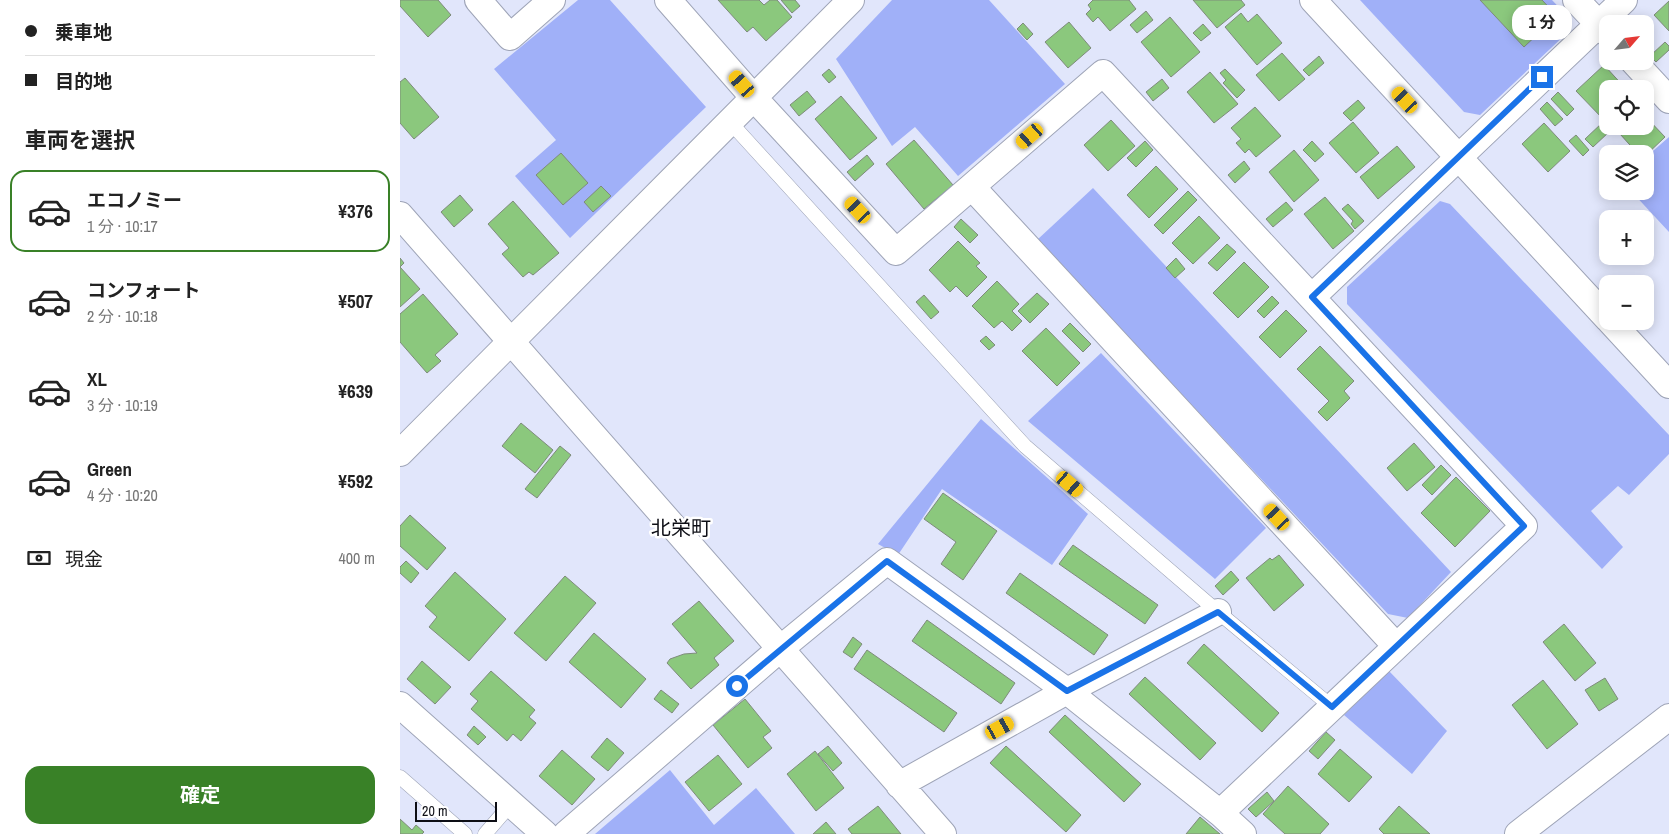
<!DOCTYPE html>
<html lang="ja">
<head>
<meta charset="utf-8">
<style>
	body { margin:0; font-family:"Archivo Narrow","Noto Sans JP",sans-serif; background:#f2f2f2; color:#222; height:100vh; display:flex; flex-direction:column; font-size:19px; white-space:nowrap }
	* { box-sizing:border-box; margin:0 }
	p { font-size:16px; color:#767676 }
	.icon { flex:none; width:28px; height:28px; fill:none; stroke:currentColor; stroke-width:2; stroke-linecap:round; stroke-linejoin:round }
	.map { position:relative; flex:1; overflow:hidden }
	.drawer { display:flex; flex-direction:column; background:#fff; width:400px }
	.drawer>* { flex:none }
	.hud { display:grid; align-content:center; height:110px; padding:0 25px; background:#fff }
	.needle { width:32px; rotate:62deg }
	.tools { position:absolute; left:1199px; top:15px; display:grid; gap:10px }
	.tools a { display:grid; place-items:center; width:55px; height:55px; border-radius:10px; background:#fff; box-shadow:0 2px 12px #0003; font-size:25px }
	.scale { position:absolute; left:15px; bottom:12px; width:82px; box-sizing:border-box; padding-left:5px; border:2px solid #0d0e15; border-top:0; font-size:14px; line-height:18px; white-space:nowrap; color:#0d0e15; -webkit-text-stroke:4px #fff; paint-order:stroke }
	.end { position:absolute; width:22px; height:22px; margin:-11px; border:6px solid #1a73e8; background:#fff; box-shadow:0 0 0 2px #fff }
	.from { border-radius:50% }
	.bubble { position:absolute; height:35px; border-radius:15px; background:#fff; box-shadow:0 2px 12px #0003; font-size:16px; font-weight:700; line-height:35px; text-align:center }
	.car { position:absolute; width:15px; height:30px; margin:-15px -8px; border-radius:6px; box-shadow:0 0 4px 1px #0007; background:linear-gradient(#f5c518 24%,#345 0 40%,#f5c518 0 76%,#345 0 86%,#f5c518 0) }
	.hud b { display:flex; align-items:center; gap:18px; height:48px; font-size:19px }
	.hud b+b { border-top:1px solid #e0e0e0 }
	.hud i { width:12px; height:12px; background:#222 }
	ul { padding:0; list-style:none }
	li { display:flex; align-items:center; gap:15px; height:82px; margin:0 10px 8px; padding:0 15px; border:2px solid transparent; border-radius:15px }
	li div { flex:1 }
	li b { display:block; font-size:19px }
	li em { font-style:normal; font-weight:700 }
	li.current { border-color:#398127 }
	li>.icon { width:45px; height:45px; stroke-width:1.5 }
	h2 { padding:0 25px; font-size:22px; line-height:60px }
	.pay { display:flex; align-items:center; gap:12px; height:55px; padding:0 25px; font-size:19px }
	.pay p { margin-inline-start:auto }
	.action { display:flex; gap:10px; margin-top:auto; padding:10px 25px }
	.action a { flex:1; height:58px; border-radius:15px; background:#398127; color:#fff; font-size:20px; font-weight:700; line-height:58px; text-align:center }
	main { display:flex; flex:1; min-height:0 }
	.map>svg:first-child { display:block }
</style>
</head>
<body>
<main>
<section class="drawer">
<div class="hud">
<b><i class="from"></i>乗車地</b>
<b><i></i>目的地</b>
</div>
<h2>車両を選択</h2>
<ul>
<li class="current"><svg class="icon" aria-label="car" viewBox="0 0 24 24"><path d="M5 17H2v-5l4-1 3-4h7l3 4 3 1v5h-3M9 17h6M6 11h13"/><circle cx="7" cy="17" r="2"/><circle cx="17" cy="17" r="2"/></svg><div><b>エコノミー</b><p>1 分 · 10:17</p></div><em>¥376</em></li>
<li><svg class="icon" aria-label="car" viewBox="0 0 24 24"><path d="M5 17H2v-5l4-1 3-4h7l3 4 3 1v5h-3M9 17h6M6 11h13"/><circle cx="7" cy="17" r="2"/><circle cx="17" cy="17" r="2"/></svg><div><b>コンフォート</b><p>2 分 · 10:18</p></div><em>¥507</em></li>
<li><svg class="icon" aria-label="car" viewBox="0 0 24 24"><path d="M5 17H2v-5l4-1 3-4h7l3 4 3 1v5h-3M9 17h6M6 11h13"/><circle cx="7" cy="17" r="2"/><circle cx="17" cy="17" r="2"/></svg><div><b>XL</b><p>3 分 · 10:19</p></div><em>¥639</em></li>
<li><svg class="icon" aria-label="car" viewBox="0 0 24 24"><path d="M5 17H2v-5l4-1 3-4h7l3 4 3 1v5h-3M9 17h6M6 11h13"/><circle cx="7" cy="17" r="2"/><circle cx="17" cy="17" r="2"/></svg><div><b>Green</b><p>4 分 · 10:20</p></div><em>¥592</em></li>
</ul>
<div class="pay"><svg class="icon" aria-label="cash" viewBox="0 0 24 24"><path d="M3 7h18v10H3z"/><circle cx="12" cy="12" r="2"/></svg>現金<p>400 m</p></div>
<div class="action"><a>確定</a></div>
</section>
<div class="map">
<svg width="1269" height="834" viewBox="0 0 1269 834">
	<rect width="100%" height="100%" fill="#e1e6fb"/>
	<path fill="#a0b0f8" d="M178,0H210L306,107L170,238L115,176L156,140L94,69Z
		M492,0H589L665,84L558,176L515,127L492,146L436,59Z
		M960,0H1152L1170,19L1167,33L1080,115L1064,112Z
		M1269,137V232L1231,191H1245V158Z
		M693,188L1051,572L1008,618L988,614L637,240Z
		M1040,201L1050,204L1269,435V454L1229,495L1218,486L1191,511L1223,547L1202,569L947,304V287Z
		M701,353L866,528L815,579L628,421Z
		M581,419L688,514L652,565L542,489L498,555L478,544Z
		M989,671L1047,731L1012,774L944,715Z
		M270,770L314,825L356,788L395,834H195Z"/>
	<path fill="#8bc87d" stroke="#7e8b7b" d="M0,0H38L51,15L28,37L0,6Z
		M318,0H359L364,5L370,0H377L392,17L366,41L353,27L347,32Z
		M381,0H395L400,6L392,13Z
		M693,0H729L736,9L710,31L698,17L693,22L686,14L691,9L688,5Z
		M793,0H841L845,5L817,28Z
		M1080,0H1142L1157,16L1124,47Z
		M1269,1V31L1254,15Z
		M746,11L753,20L737,33L730,25Z
		M841,13L848,22L857,14L882,43L857,65L825,27Z
		M770,17L800,52L771,77L741,42Z
		M669,22L691,48L668,68L645,42Z
		M623,23L633,34L627,40L617,29Z
		M803,24L811,33L801,41L793,33Z
		M1265,42L1269,46V50L1256,62L1250,56Z
		M882,53L905,79L879,101L856,75Z
		M919,56L924,63L909,76L903,70Z
		M1204,65L1226,89H1208V119L1205,121L1176,91Z
		M429,69L436,77L429,83L422,75Z
		M825,69L845,90L837,98L823,83L826,80L820,73Z
		M810,72L838,104L814,123L787,92Z
		M5,78L39,117L14,139L0,123V82Z
		M762,79L769,88L753,101L746,92Z
		M407,91L416,102L399,116L390,105Z
		M1158,92L1174,109L1167,116L1151,99Z
		M441,96L477,138L450,160L415,119Z
		M958,100L965,108L951,121L943,113Z
		M1147,102L1163,119L1155,126L1140,109Z
		M855,107L881,136L856,157L849,149L845,153L836,143L841,139L831,128Z
		M1245,116L1265,137L1245,156V154H1238L1220,134L1228,126H1245Z
		M711,120L735,146L708,171L684,145Z
		M953,122L979,153L956,173L929,143Z
		M1144,123L1170,151L1148,172L1122,144Z
		M1202,123L1209,132L1193,147L1185,139Z
		M1176,135L1189,150L1183,156L1169,141Z
		M514,140L553,185L524,209L486,164Z
		M745,141L753,150L736,167L727,158Z
		M912,141L924,154L915,162L903,150Z
		M997,146L1015,167L978,199L960,177Z
		M894,150L919,180L894,202L869,172Z
		M161,153L188,183L163,205L136,175Z
		M467,155L474,164L455,181L447,172Z
		M844,161L850,169L835,183L828,175Z
		M756,166L778,189L749,218L727,195Z
		M201,186L211,196L193,212L184,202Z
		M788,191L797,200L763,234L754,225Z
		M60,195L73,210L54,227L41,212Z
		M925,197L954,231L933,249L904,214Z
		M113,201L159,253L133,275L129,272L123,277L102,254L109,248L88,224Z
		M886,202L893,210L873,227L866,219Z
		M948,204L964,221L955,229L951,224L953,221L942,209Z
		M799,216L820,238L793,264L772,243Z
		M561,219L578,235L570,243L554,227Z
		M558,241L580,263L576,266L587,277L567,297L556,286L550,292L529,270Z
		M827,244L836,252L817,271L808,263Z
		M0,258L4,263L0,267L20,289L0,307Z
		M776,258L785,269L775,278L766,268Z
		M844,262L869,287L838,318L813,293Z
		M597,281L619,304L612,311L622,321L612,331L602,321L594,328L572,306Z
		M637,293L649,304L630,323L618,311Z
		M23,294L58,334L35,355L41,361L27,373L0,342V314Z
		M524,295L539,312L531,319L516,302Z
		M872,296L879,303L864,318L857,311Z
		M886,310L907,331L880,358L859,337Z
		M670,323L691,344L683,352L662,331Z
		M646,328L680,363L657,386L622,351Z
		M586,336L595,345L589,350L580,341Z
		M920,346L954,381L944,391L950,398L927,421L918,412L929,401L897,369Z
		M121,423L153,450L135,473L102,446Z
		M1014,443L1035,467L1007,491L987,468Z
		M160,446L171,455L137,498L125,489Z
		M1041,465L1051,475L1032,495L1022,485Z
		M1056,477L1090,511L1055,547L1021,513Z
		M543,493L597,531L563,580L541,564L556,542L524,519Z
		M10,515L46,548L27,570L0,546V526Z
		M673,545L758,605L745,624L659,564Z
		M879,555L904,585L874,611L846,578L870,558L872,560Z
		M6,561L19,573L11,583L0,573V567Z
		M831,571L839,580L823,595L815,586Z
		M55,572L106,619L69,661L29,627L37,617L25,606Z
		M620,573L708,635L694,655L606,593Z
		M165,576L196,603L146,661L114,633Z
		M299,601L334,641L314,658L319,665L291,689L267,663L270,659L284,654L297,653L272,624Z
		M527,620L615,683L601,704L512,641Z
		M1164,624L1196,663L1175,681L1143,642Z
		M194,633L246,679L221,708L169,662Z
		M453,637L462,644L452,658L443,652Z
		M804,644L879,713L862,732L787,663Z
		M467,650L557,713L544,732L454,669Z
		M22,661L51,687L35,704L7,679Z
		M91,671L135,710L129,717L136,723L121,741L113,734L107,741L71,709L78,701L70,694Z
		M745,677L816,743L800,760L729,694Z
		M1205,678L1218,699L1199,711L1185,690Z
		M1143,680L1178,724L1147,749L1112,705Z
		M261,690L279,704L272,713L254,699Z
		M345,699L371,731L363,737L372,748L348,768L313,725Z
		M665,715L741,784L724,802L649,732Z
		M74,726L86,737L78,745L67,735Z
		M926,732L935,740L918,759L909,751Z
		M207,738L224,753L208,771L191,757Z
		M428,746L442,763L433,771L418,754Z
		M606,746L681,815L666,832L590,763Z
		M940,749L972,777L949,802L918,774Z
		M162,750L195,779L172,805L139,776Z
		M415,751L444,788L416,811L387,774Z
		M318,755L342,784L309,811L285,782Z
		M888,786L929,824L920,834H885L863,814Z
		M867,792L874,801L856,817L848,809Z
		M478,806L501,834H452L448,829Z
		M999,806L1030,834H984L979,829Z
		M800,817L820,834H786Z
		M0,819L12,830L16,825L24,832L22,834H0Z
		M426,822L436,834H413Z"/>
	<g fill="none" stroke-linecap="round" stroke-linejoin="round">
		<defs>
			<path id="service" d="M330,122L625,446L818,612L932,707
				M0,777L65,834
				M85,834L111,804"/>
			<path id="minor" d="M78,0L110,37L152,0
				M268,0L354,98L496,252L703,73L1124,526L820,813
				M913,0L1208,319
				M1176,0L1208,34
				M1233,61L1269,100
				M572,187L996,646
				M0,215L543,834
				M912,297L1224,0
				M1210,321L1269,385
				M0,453L451,0
				M0,705L145,834
				M499,785L667,691L818,612
				M166,834L380,649L487,561L667,691L820,813L843,834
				M1118,834L1269,717"/>
		</defs>
		<use href="#service" stroke="#9ea4b7" stroke-width="15"/>
		<use href="#minor" stroke="#9ea4b7" stroke-width="28"/>
		<use href="#service" stroke="#fff" stroke-width="14"/>
		<use href="#minor" stroke="#fff" stroke-width="26"/>
	</g>
	<g fill="none" stroke-linecap="round" stroke-linejoin="round">
		<path stroke="#1a73e8" stroke-width="6" d="M337,686L487,561L667,691L818,612L932,707L1124,526L912,297L1142,77"/>
	</g>
	<g text-anchor="middle" dominant-baseline="central" stroke-width="5" stroke-linejoin="round" paint-order="stroke">
		<g font-size="20" fill="#0d0e15" stroke="#fff">
			<text x="281" y="527">北栄町</text>
		</g>
	</g>
</svg>
<div class="tools">
<a><svg class="needle" viewBox="-14 -14 28 28"><path d="M0-13l5 13h-10z" fill="#e53935"/><path d="M0 13l5-13h-10z" fill="#767676"/></svg></a>
<a><svg class="icon" aria-label="locate" viewBox="0 0 24 24"><circle cx="12" cy="12" r="6"/><path d="M12 2v4M12 18v4M2 12h4M18 12h4"/></svg></a>
<a><svg class="icon" aria-label="layers" viewBox="0 0 24 24"><path d="M12 4l9 5-9 5-9-5zM3 14l9 5 9-5"/></svg></a>
<a>+</a>
<a>−</a>
</div>
<div class="scale">20 m</div>
<i class="end from" style="left:337px;top:686px"></i>
<i class="end" style="left:1142px;top:77px"></i>
<div class="bubble" style="left:1112px;top:5px;width:60px">1 分</div>
<i class="car" style="left:342px;top:84px;rotate:319deg"></i>
<i class="car" style="left:1005px;top:100px;rotate:317deg"></i>
<i class="car" style="left:630px;top:136px;rotate:229deg"></i>
<i class="car" style="left:458px;top:210px;rotate:317deg"></i>
<i class="car" style="left:670px;top:484px;rotate:131deg"></i>
<i class="car" style="left:877px;top:517px;rotate:317deg"></i>
<i class="car" style="left:600px;top:728px;rotate:61deg"></i>
</div>
</main>
</body>
</html>
